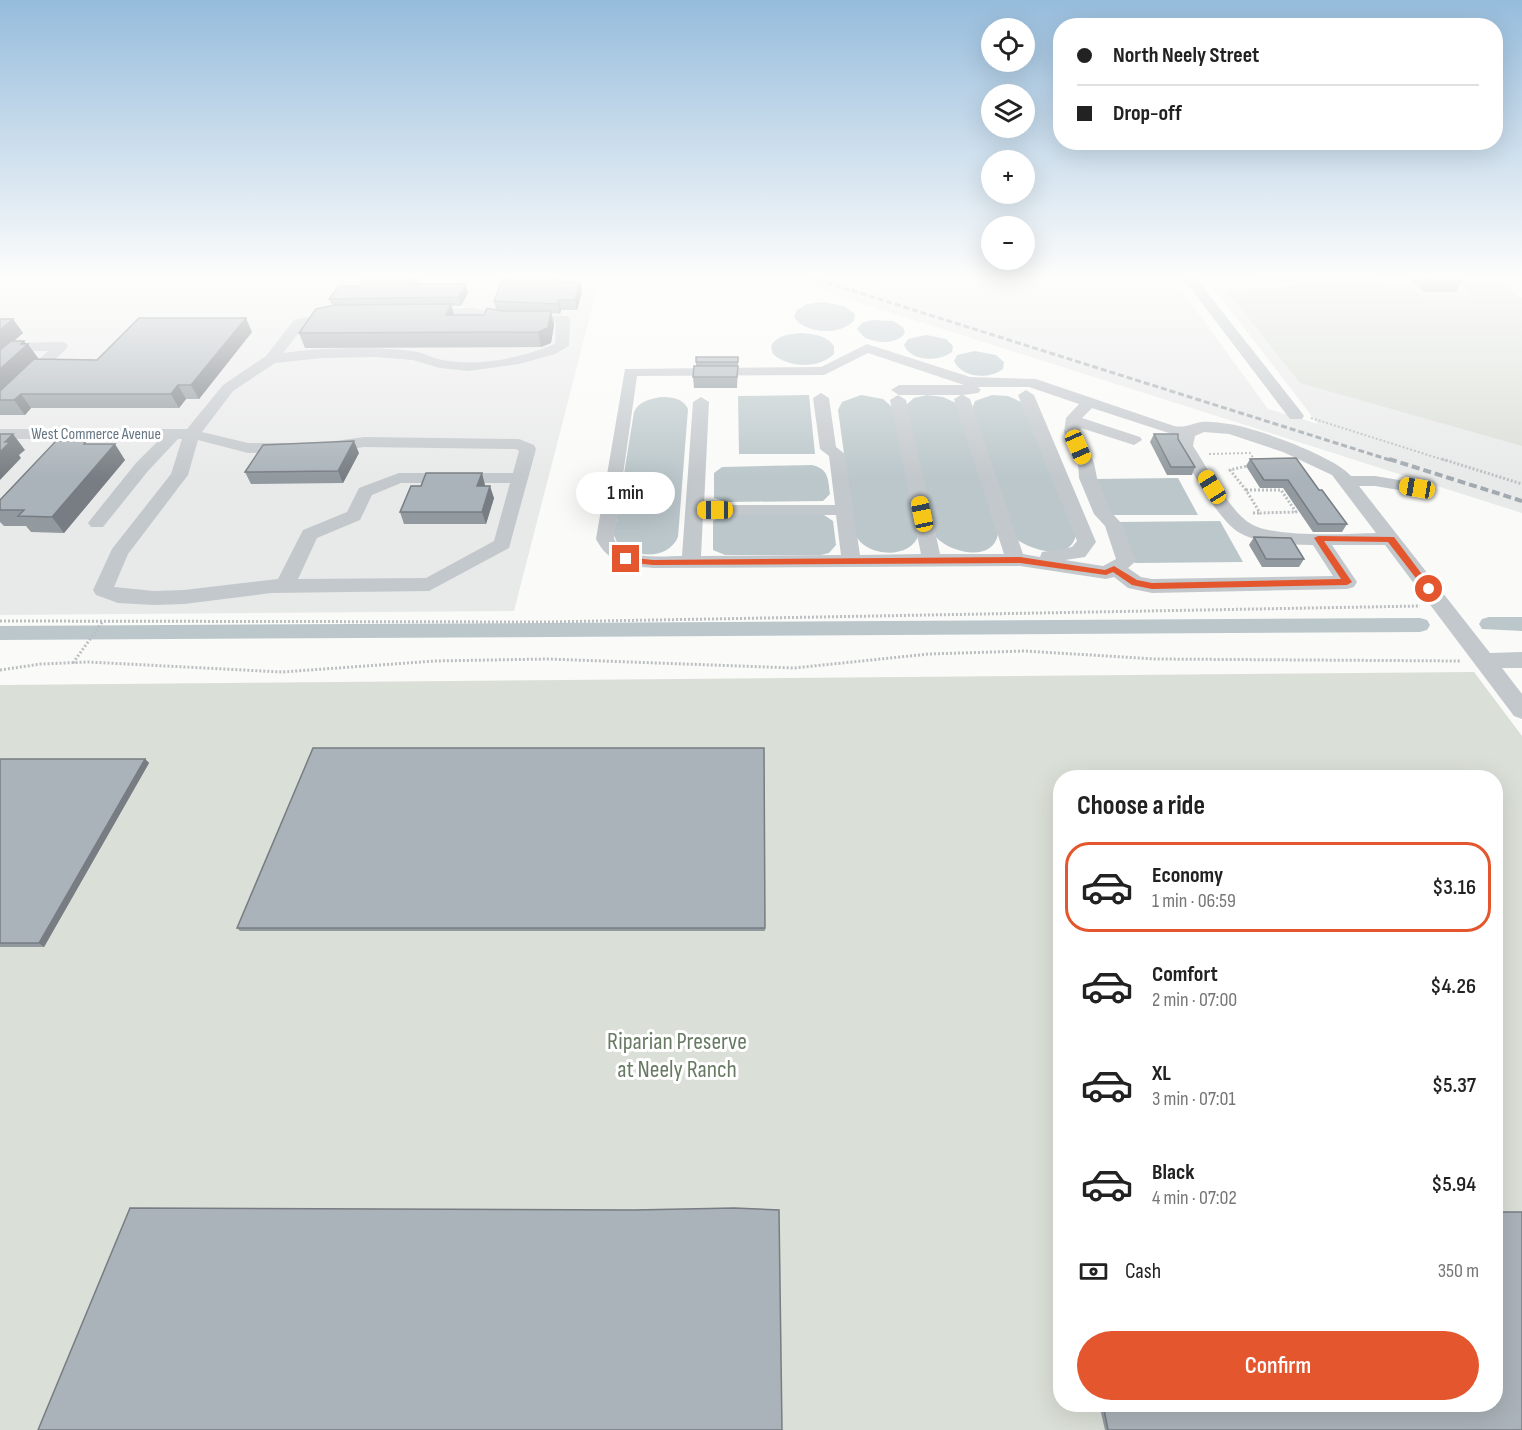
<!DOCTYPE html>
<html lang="en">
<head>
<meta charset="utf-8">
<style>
	body { margin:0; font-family:"Sofia Sans Condensed",sans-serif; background:#f6f6f6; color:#222; height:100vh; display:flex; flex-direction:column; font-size:22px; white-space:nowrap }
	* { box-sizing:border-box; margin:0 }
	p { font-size:20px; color:#767676 }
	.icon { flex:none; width:33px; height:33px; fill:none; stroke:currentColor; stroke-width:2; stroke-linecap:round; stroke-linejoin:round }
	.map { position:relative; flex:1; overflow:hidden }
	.drawer { position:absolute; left:1053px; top:770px; width:450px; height:642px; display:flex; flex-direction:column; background:#fff; border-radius:24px; box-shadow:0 6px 24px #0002 }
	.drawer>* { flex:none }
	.banner { position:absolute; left:1053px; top:18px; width:450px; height:132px; border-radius:24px; box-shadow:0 6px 24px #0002; display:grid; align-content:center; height:132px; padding:0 24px; background:#fff }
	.controls { position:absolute; left:981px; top:18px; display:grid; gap:12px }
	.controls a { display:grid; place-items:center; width:54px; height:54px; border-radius:50%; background:#fff; box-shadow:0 6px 24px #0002; font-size:30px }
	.end { position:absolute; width:27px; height:27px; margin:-14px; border:8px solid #e4572e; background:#fff; box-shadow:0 0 0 3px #fff }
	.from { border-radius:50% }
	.bubble { position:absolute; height:42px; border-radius:21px; background:#fff; box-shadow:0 6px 24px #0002; font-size:20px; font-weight:600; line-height:42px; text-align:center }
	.car { position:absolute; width:18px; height:36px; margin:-18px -9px; border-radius:8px; box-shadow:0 0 4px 2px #0007; background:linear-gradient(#f5c518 24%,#345 0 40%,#f5c518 0 76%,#345 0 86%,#f5c518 0) }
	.banner b { display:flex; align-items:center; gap:21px; height:57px; font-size:22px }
	.banner b+b { border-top:2px solid #e0e0e0 }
	.banner i { width:15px; height:15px; background:#222 }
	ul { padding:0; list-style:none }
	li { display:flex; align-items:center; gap:18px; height:90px; margin:0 12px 9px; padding:0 12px; border:3px solid transparent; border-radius:24px }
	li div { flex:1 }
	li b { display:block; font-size:22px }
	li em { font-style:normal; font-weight:600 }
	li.on { border-color:#e4572e }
	li>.icon { width:54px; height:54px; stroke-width:1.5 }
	h2 { padding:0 24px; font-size:27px; line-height:72px }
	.pay { display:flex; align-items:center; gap:15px; height:66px; padding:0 24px; font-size:22px }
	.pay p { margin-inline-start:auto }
	.button { display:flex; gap:12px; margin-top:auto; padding:12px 24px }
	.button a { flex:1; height:69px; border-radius:36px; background:#e4572e; color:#fff; font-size:24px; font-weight:600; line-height:69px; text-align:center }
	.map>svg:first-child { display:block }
</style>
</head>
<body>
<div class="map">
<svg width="1522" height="1430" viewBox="0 0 1522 1430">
	<rect width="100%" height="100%" fill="#fafaf8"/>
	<path fill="#e8e9e9" d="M0,277H600L514,611L0,615Z
		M779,277H1172L1268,409L1318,424L1205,277H1495L1522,298V513Z"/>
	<path fill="#dadfd7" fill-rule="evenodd" d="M1291,277H1317L1326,286H1328L1320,277H1346L1355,286H1358L1349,277H1375L1384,286H1411L1423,297H1465L1469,292L1458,283L1501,282L1522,298V446L1300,383L1227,291L1299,286Z
		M1474,672L1522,736V1430H0V685ZM1060,777H1496V1404H1060Z"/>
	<path fill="#bbc7cb" d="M823,302L844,306L855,314L854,321C840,335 806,335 794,317L797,310L807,304Z
		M872,320L893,321L903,327L905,333C896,345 878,343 865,338L857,329L862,323Z
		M801,333C814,334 826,335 834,346V354C819,369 788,368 773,354L771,346C777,335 789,334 801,333Z
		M926,335L946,339L953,346L952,352C939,362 911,362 904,345L908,339Z
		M975,351L996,355L1004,362L1003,369C989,380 962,378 954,361L957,355Z
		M809,395L815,454H739L738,396Z
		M861,395L883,399L892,407L919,534C911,561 863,557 855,533L838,410L842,402Z
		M927,395L943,397L956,403L998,534C993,563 950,553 936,537L906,405L914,398Z
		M992,395L1008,396L1021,402L1076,534C1072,563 1028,550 1014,537L972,409L975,401Z
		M661,397C671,397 683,398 688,409L678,537C667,561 636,557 618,545L614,535L634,412C639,401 650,399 661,397Z
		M812,465C829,469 828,479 830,494L823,501L726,502L714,498V473L722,467Z
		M1178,478L1198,515H1109L1093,479Z
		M722,515H824L833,521L836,545L829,553L821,555H725L713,550V521Z
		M1220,521L1243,562L1135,563L1117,522Z"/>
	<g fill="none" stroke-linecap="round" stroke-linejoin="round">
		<path fill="#bbc7cb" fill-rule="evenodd" d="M1489,617H1522V631L1482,629L1479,624L1482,619Z
			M1420,618L1427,620L1430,625L1427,630L1420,632L0,640V626Z"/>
		<path stroke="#bbbfc2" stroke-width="2" stroke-dasharray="2 2" stroke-linecap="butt" d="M1311,418L1447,461
			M1209,454L1250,453L1255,461"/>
		<path stroke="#bbbfc2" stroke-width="3" stroke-dasharray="2 2" stroke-linecap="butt" d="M1254,459L1257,463
			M1442,459L1522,484
			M1246,490L1230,470L1251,465
			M1246,490H1281L1296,512L1260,513Z
			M1253,513H1260
			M0,621L546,622L1420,606
			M73,663L103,621
			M0,670L41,664L88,662L282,672L435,661L548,659L794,668L929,654L1025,651L1155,659L1460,661"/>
		<path fill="#c3c8cc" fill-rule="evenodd" d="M1182,277H1195L1302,413L1304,416L1302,419H1290Z
			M473,308L504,315L568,316L570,319L569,346L555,354L519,364L468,371L440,368L413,360L375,357L322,358L275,363L233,391L202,432L248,443H291L297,444L299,448L297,452L248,453L198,440L188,475L128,554L114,587L154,591L184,590L278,579L303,530L347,512L359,488L399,473H513L519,451L516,449L364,447L327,452L319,447L321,443L364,437L519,439L534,445L536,449L509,548L429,591L271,593L184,604L154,605L118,603L96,595L93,590L112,549L171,474L182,439H178L148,471L103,527H91L88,523L91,519L136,463L160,439H0V429H187L223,385L266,356L294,320L335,311L342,315L340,318L304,326L283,353C325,348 369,346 412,351C422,352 432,358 442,360C479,367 521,358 555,344L556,323H504L473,316L422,317L415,313L422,309ZM401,483H510L494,541L426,578L298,579L317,538L360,520L372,495Z
			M61,342L66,343L68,346L66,349L6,407L0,409V396L48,351H22L5,365L0,366V355L18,343Z
			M867,344L970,377L1036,379L1174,426C1186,428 1190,424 1201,422C1210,421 1220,423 1229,424C1254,427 1336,457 1351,476H1375L1423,484L1426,488L1423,492L1417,493L1375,486H1359L1490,653L1522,652V668H1502L1522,694V719L1514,716L1385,545H1332L1357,582L1354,587L1347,589L1152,593L1128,588L1114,577L1106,579L1020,566L653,568C628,566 608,563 596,539L625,369L821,367ZM868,353L964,385H899L891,390L899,395H961L954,399L1004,554H940L906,400L898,395L890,400L921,554L860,555L845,454L836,447L829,398L821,393L813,398L820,449L829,456L835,505H704L709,402L701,397L693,402L682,556C661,556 626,561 614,539L637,376L824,375ZM978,387H1029L1079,404L1066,418L1064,432L1078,463L1079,478L1094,514L1105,526L1116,559L1103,566L1065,560L1085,557L1096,542L1034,395L1026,390L1018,395L1077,541L1072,547L1042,552L1040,557L1023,554L970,399L963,395L978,393L981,390ZM1092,408L1178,436L1177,446C1191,468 1218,521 1240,533C1261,545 1290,544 1313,545L1333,576L1152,579L1141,577L1128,568L1136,561L1122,524L1111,512L1097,478L1094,463L1080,432L1081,428L1134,445L1142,440L1140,437L1082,418ZM1204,432L1229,434L1283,452L1332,475L1376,533C1347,534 1275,538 1251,524C1229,511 1208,468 1193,446L1195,436ZM703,515H836L841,555L701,556Z"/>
		<path stroke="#a2aab0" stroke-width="3" stroke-dasharray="6 3" stroke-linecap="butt" d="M809,277L1393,461"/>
		<path stroke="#a2aab0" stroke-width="4" stroke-dasharray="8 4" stroke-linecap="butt" d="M1389,459L1522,501"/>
	</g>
	<path fill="#929a9f" d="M366,277H420L417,284L468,293L461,306H452L454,315H484L496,309L494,301L504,277H561L560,282H580L582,292L577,310H561L560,314L551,313L554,325L551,343L541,347L305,348L299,333L332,305L329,299L360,286Z
		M1256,277H1295L1293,281H1260Z
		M1406,277H1456L1462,282L1456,292H1424Z
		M0,319H13L23,333L14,341L26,344L38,358L36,359L97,360L252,332L199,399H186L179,408H31L25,415H0Z
		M738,357V366H696V362Z
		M738,366L737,388H694L693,377Z
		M1154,434L1178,439L1195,467L1192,475H1167L1150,442Z
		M88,444L125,460L64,533L31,532L26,526H4L0,522V500Z
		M359,453L343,483L251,484L245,472Z
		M1250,459L1319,490L1347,524L1342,532H1313L1283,488H1260L1246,466Z
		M485,485L494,498L486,524H404L400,512Z
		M1254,537L1304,559L1299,567H1262L1249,545Z
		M764,748L765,931H240L237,928Z
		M0,759H145L149,763L44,947H0Z
		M1099,1404H1496L1522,1430H1105Z"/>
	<path fill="#777d82" d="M412,277H420L411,293L409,284Z
		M556,277H561L556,292L555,282Z
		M580,282L582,292L577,310L575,300Z
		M465,284L468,293L461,306L459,297Z
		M559,300L561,310L560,314L558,304Z
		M451,304L455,318L446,315Z
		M551,311L554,325L551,343L541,347L538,332Z
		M246,318L252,332L199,399L191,385Z
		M13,319L23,333L0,353V330Z
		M24,341L27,345L28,344L38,358L0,393V369Z
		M178,385L186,399L179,408L171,394Z
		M21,394L31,408L25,415L14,400Z
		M13,434L25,450L19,455L21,458L0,480V452L5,442Z
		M354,441L359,453L343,483L338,471Z
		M115,444L125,460L64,533L52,517Z
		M482,473L485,485L481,498L477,486Z
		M490,486L494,498L486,524L482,512Z
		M145,759L149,763L44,947L39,943Z"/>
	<path fill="#aab3b9" stroke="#777d82" stroke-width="1.5" d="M366,277H412L409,284H465L459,297L329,299L339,286H360Z
		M504,277H556L555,282H580L575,300H559L558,304L494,301Z
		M1424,277H1456L1462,282H1430Z
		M451,304L446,315H484L487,308L501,311H551L548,328L538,332L299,333L316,309L335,305Z
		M139,318H246L191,385H178L171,394H21L14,400H0V391L34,359L97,360Z
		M0,319H13L0,330Z
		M11,341H24L21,344H28L0,369V350Z
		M696,357H738V362H696Z
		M694,366H738L737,377H693Z
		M0,434H13L5,442H10L0,452Z
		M1154,434H1178V439L1195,467H1171Z
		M56,441H86L84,444H115L52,517L18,516L24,510H0V500Z
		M354,441L338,471L245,472L263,445Z
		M1296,458L1319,490H1322L1347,524H1318L1288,480H1264L1250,459Z
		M426,473H482L477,486H490L482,512H400L411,486H421Z
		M1254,537L1291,538L1304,559H1266Z
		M313,748H764L765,928H237Z
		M0,759H145L39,943H0Z
		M130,1208L634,1210L734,1208L779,1210L782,1430H38Z
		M1496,1212H1522V1430H1108L1103,1404H1496Z"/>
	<linearGradient id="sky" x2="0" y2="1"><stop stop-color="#96bcdc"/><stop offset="0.58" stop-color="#fdfdfc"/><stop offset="1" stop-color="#fdfdfc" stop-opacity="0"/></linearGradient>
	<rect width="1522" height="478" fill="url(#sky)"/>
	<path fill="#e4572e" d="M1318,536L1394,537L1433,589L1426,591L1388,542L1324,541L1352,582L1347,585L1152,589L1132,585L1113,572L1106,575L1020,563L653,565L626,562L622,559L626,557L653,560L1020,557L1105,570L1114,566L1137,580L1152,583L1341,579L1314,538Z"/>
	<g text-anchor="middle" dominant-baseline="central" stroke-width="6" stroke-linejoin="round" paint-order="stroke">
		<g font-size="16" fill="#657683" stroke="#fff">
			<text x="96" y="434">West Commerce Avenue</text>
		</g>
		<g font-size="24" fill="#687a64" stroke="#fff">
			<text x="677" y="1041">Riparian Preserve<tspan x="677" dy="28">at Neely Ranch</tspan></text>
		</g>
	</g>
</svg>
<div class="controls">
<a><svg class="icon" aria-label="locate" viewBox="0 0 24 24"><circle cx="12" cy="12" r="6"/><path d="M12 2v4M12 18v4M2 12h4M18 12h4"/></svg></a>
<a><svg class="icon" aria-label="layers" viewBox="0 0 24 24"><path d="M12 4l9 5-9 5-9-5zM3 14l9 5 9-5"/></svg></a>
<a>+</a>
<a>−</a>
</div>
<i class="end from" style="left:1429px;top:589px"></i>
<i class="end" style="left:626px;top:559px"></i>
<div class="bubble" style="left:576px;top:472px;width:99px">1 min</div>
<i class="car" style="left:1078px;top:447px;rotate:156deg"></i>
<i class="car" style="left:1212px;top:487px;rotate:328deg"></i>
<i class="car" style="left:1417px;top:488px;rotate:280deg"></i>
<i class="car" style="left:715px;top:510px;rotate:270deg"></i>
<i class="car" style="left:922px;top:514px;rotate:348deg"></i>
<div class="banner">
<b><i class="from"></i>North Neely Street</b>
<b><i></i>Drop-off</b>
</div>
<section class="drawer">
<h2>Choose a ride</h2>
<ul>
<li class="on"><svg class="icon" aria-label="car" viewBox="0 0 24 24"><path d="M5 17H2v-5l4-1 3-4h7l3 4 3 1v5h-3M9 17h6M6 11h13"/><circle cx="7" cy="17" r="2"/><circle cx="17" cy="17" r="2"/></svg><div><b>Economy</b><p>1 min · 06:59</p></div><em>$3.16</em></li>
<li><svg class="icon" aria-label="car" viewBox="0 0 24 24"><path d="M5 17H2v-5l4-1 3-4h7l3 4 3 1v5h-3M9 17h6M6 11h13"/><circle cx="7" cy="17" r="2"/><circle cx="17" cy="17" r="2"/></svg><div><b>Comfort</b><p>2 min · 07:00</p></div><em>$4.26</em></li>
<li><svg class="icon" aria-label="car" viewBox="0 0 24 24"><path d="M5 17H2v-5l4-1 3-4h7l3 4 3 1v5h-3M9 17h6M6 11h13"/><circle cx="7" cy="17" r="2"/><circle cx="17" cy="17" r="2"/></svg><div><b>XL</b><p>3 min · 07:01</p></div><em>$5.37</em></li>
<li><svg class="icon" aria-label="car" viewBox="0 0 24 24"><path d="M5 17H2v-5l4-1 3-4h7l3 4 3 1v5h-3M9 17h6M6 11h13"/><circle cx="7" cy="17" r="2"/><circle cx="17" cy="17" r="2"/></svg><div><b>Black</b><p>4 min · 07:02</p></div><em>$5.94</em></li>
</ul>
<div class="pay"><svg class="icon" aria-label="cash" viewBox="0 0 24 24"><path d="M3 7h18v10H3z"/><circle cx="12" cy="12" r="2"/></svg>Cash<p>350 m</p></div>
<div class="button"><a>Confirm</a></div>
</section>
</div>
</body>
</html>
